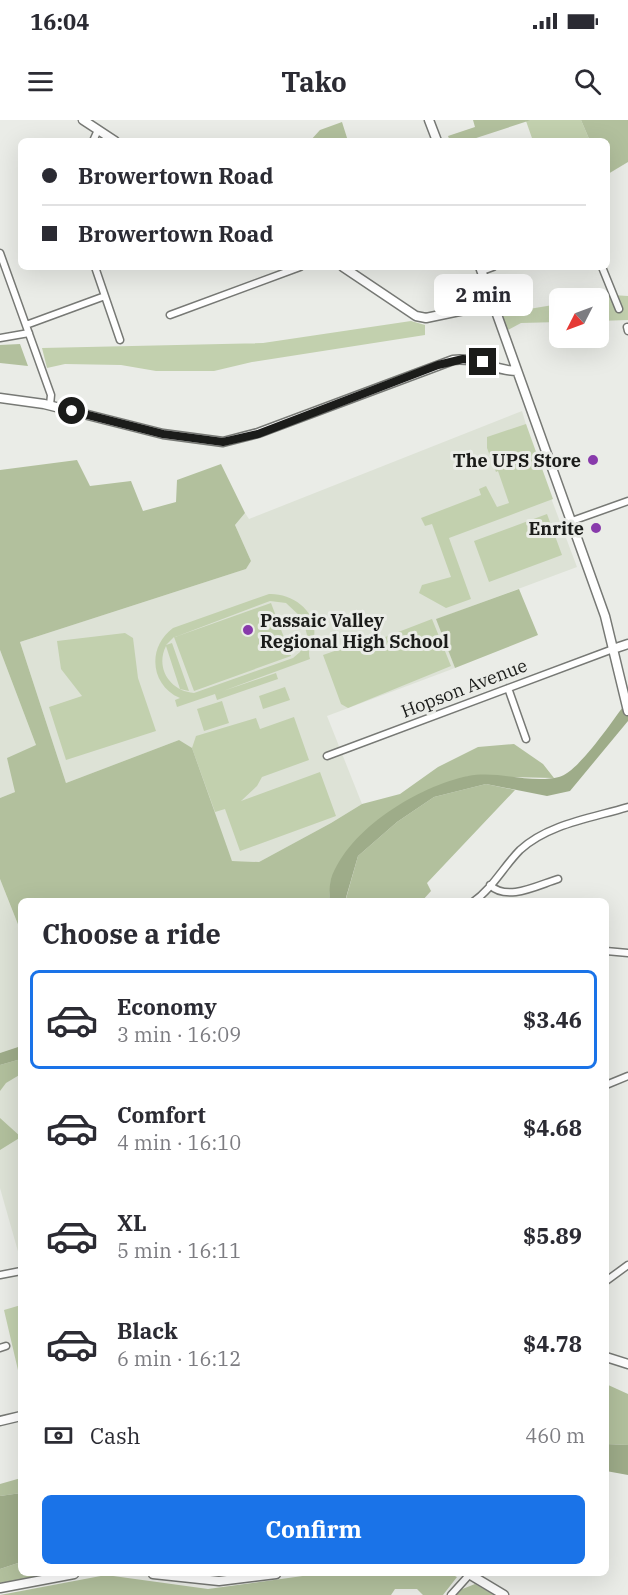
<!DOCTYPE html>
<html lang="en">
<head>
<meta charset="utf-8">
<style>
	body { margin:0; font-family:"IBM Plex Serif",serif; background:#f7f7f7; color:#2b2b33; height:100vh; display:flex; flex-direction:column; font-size:22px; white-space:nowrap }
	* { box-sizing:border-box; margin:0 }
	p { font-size:20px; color:#7c7c81 }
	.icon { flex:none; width:33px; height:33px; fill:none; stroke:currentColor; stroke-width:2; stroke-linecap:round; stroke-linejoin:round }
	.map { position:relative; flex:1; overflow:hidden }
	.side { position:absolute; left:18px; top:778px; width:591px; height:678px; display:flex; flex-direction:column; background:#fff; border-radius:9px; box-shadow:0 6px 24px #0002 }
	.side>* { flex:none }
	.hud { position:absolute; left:18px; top:18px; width:592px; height:132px; border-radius:9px; box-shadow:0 6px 24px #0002; display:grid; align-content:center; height:132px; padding:0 24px; background:#fff }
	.needle { width:39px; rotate:228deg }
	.tools { position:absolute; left:549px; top:168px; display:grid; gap:12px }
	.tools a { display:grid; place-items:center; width:60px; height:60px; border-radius:9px; background:#fff; box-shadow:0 6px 24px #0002; font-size:30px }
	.end { position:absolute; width:27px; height:27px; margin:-14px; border:8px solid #1b1c1a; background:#fff; box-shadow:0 0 0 3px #fff }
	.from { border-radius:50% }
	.bubble { position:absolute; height:42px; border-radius:9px; background:#fff; box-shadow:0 6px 24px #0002; font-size:20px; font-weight:700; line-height:42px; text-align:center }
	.hud b { display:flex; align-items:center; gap:21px; height:57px; font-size:22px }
	.hud b+b { border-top:2px solid #e1e1e2 }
	.hud i { width:15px; height:15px; background:#2b2b33 }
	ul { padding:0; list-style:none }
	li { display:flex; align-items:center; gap:18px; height:99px; margin:0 12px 9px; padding:0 12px; border:3px solid transparent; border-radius:9px }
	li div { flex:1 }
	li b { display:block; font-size:22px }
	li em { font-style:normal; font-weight:700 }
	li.current { border-color:#1a73e8 }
	li>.icon { width:54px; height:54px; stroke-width:1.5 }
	h2 { padding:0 24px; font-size:27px; line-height:72px }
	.pay { display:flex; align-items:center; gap:15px; height:66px; padding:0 24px; font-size:22px }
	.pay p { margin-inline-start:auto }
	.action { display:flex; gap:12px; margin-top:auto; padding:12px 24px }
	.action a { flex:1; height:69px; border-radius:9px; background:#1a73e8; color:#fff; font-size:24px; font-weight:700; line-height:69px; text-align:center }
	.status { display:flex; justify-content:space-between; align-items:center; height:42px; padding:0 30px; background:#fff; direction:ltr }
	.status svg { height:16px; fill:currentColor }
	header { display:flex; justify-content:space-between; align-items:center; height:78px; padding:0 24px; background:#fff; font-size:27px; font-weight:700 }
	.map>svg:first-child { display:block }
</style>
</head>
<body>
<div class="status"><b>16:04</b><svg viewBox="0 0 49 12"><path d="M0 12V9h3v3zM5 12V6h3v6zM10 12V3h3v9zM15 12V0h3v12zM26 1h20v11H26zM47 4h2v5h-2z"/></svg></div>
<header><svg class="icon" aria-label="menu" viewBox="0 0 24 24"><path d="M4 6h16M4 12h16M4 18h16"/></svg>Tako<svg class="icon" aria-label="search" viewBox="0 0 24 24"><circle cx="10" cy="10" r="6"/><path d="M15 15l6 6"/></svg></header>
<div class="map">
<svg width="628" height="1475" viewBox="0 0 628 1475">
	<rect width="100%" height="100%" fill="#eaece7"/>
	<path fill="#dde2d6" d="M522,291L536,338L577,447L437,499L455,548L327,596L362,684L331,703L259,742L232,741L179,620L66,663L20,522L246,449L251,441L235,405L245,393L249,399Z
		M0,530L36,625L15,672L0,678Z
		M0,759L21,812V926L0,933Z
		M21,939V1142L0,1068V945Z"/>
	<path fill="#c2d0ae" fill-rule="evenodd" d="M531,0H581L590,21H533L526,1Z
		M612,175L628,176V200L599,201L598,178H589Z
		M496,182L529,189L559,184V202L521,203L506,211Z
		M411,201L425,205V215L252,242L214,251H156L121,245L65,244L47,248L42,228L263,223Z
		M526,304L553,379L449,418L471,479L446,488L419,473L422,465L451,457L432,404L425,406L421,398L481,375L479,369L486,366L497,387L509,383L498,351L496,352L487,328V317Z
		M547,394L562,435L489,462L474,421Z
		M269,474C292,473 318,491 314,517C312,526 307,530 310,539L223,571L276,553L278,559L217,580L215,574L177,587L175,580L180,578C150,565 147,527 173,508ZM270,481L286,483L303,499L307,515L300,532L293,538L194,573C170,571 155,548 166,526L180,569L189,571L172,523L166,525L174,517L194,571L291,536L271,483L175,517Z
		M432,499L451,546L348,588L341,584L323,535L349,526H362Z
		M125,513L133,518L138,558L156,611L66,640L49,587L82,576L61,549L57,521Z
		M285,567L290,580L263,589L259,576Z
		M222,581L229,603L204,611L197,589Z
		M294,597L309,640L262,657L257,666L241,681L320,652L336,696L240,731L225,689L215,692L192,628L196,616L256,598L260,609Z
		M21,1185V1263L4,1190Z"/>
	<path fill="#b2c09d" d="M473,0H531L467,21H450L448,16L475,7Z
		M581,0H628V42L608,54V21H590Z
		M342,2L348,21H310L320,10Z
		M20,224L28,246L0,243V225Z
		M77,340L90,366L131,361L143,391L176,382L177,360L221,344L245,393L235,405L251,441L246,449L20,522L66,663L179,620L192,628L232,741L259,742L331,703L362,684L400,674L438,647L478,627L514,624L543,644L554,658L469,656L422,673L331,760L329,781L21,782V812L0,759V678L15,672L7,638L36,625L0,530V350Z
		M519,469L538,515L455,548L436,499Z
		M486,664L515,670L427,763L431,771L422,781L345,782L358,736L397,702L434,677Z
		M21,939V954L6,963L0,971V945Z
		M0,998L21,1017L0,1030Z
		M606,1264L628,1274V1325L606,1324Z
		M21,1358V1373L0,1376V1364Z
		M21,1442V1454H55L0,1463V1449Z
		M317,1454H451L457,1457L443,1475H423L417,1469H395L391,1475H0L106,1455L208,1469Z
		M475,1464L494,1475H457L460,1470Z"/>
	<path fill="#9eac89" d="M628,580V601L570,671L547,676L486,664L434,677L397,702L358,736L345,781L329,782C330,774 329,766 331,759C348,709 419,666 468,656C498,650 530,664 559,657C578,653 615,597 628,580Z
		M21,926V939L0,945V933Z
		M606,1324L628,1325V1355L606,1351Z
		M21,1373V1442L0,1449V1376Z"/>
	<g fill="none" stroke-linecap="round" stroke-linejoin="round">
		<defs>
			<path id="street" d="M93,21L98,10
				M0,133L51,275L50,285
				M95,147L120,220
				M602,147L619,189
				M482,151L493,147
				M170,195L300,147
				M26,205L105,176
				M627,207L628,211
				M0,218L29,213
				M572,401L628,381
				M508,568L526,619
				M327,636L613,529
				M490,765C507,782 538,765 558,759
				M473,782C492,769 504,746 520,730C548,704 592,698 628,687
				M606,831L628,833
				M606,965L628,956
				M0,1155L21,1151
				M606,1161L628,1145
				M0,1228L6,1226
				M451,1475L470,1454"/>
			<path id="secondary" d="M83,0L115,21
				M429,0L437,21
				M343,147L416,196L426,198L493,184
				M480,147L605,496L628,591
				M0,278L44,284L163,314L223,322L258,313L453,240C477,237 495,251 517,251
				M613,529L628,524
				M606,1237L628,1244
				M0,1301L21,1296
				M153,1454L219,1461L276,1454
				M469,1454L504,1475
				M0,1468L74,1454"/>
		</defs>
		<use href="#street" stroke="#777975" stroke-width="9"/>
		<use href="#secondary" stroke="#777975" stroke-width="11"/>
		<use href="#street" stroke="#fff" stroke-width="6"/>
		<use href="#secondary" stroke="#fff" stroke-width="8"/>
	</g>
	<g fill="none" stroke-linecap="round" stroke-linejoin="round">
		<path stroke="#1b1c1a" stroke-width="8" d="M72,291L163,314L223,322L258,314L438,245L463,239L483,242"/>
	</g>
	<g fill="#883aab" stroke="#eaece7" stroke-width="2">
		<circle cx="593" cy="340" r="6"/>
		<circle cx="596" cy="408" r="6"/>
		<circle cx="248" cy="510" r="6"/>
	</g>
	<g text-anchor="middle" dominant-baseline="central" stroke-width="6" stroke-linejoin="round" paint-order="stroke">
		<g font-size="18" font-weight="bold" fill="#1b1c1a" stroke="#eaece7" text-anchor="end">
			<text x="581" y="340">The UPS Store</text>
			<text x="584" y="408">Enrite</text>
			<text x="260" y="500" text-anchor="start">Passaic Valley<tspan x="260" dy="21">Regional High School</tspan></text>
		</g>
		<g font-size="18" fill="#1b1c1a" stroke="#eaece7">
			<text transform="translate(464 568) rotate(-21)">Hopson Avenue</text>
		</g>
	</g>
</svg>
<div class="tools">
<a><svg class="needle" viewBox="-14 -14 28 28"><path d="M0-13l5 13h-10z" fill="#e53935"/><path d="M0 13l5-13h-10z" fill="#7c7c81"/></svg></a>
</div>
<i class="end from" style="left:72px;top:291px"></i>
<i class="end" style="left:483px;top:242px"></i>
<div class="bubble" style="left:434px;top:154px;width:99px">2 min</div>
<div class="hud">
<b><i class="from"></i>Browertown Road</b>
<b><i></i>Browertown Road</b>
</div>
<section class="side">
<h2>Choose a ride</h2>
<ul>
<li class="current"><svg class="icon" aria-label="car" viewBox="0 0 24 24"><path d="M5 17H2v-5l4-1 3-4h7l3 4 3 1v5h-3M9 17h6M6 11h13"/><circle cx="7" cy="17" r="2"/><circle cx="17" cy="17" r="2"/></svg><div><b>Economy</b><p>3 min · 16:09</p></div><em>$3.46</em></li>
<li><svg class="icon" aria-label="car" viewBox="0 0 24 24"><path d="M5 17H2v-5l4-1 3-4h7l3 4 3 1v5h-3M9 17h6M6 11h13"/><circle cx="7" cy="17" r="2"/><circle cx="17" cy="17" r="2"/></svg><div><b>Comfort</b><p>4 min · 16:10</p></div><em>$4.68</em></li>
<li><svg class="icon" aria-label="car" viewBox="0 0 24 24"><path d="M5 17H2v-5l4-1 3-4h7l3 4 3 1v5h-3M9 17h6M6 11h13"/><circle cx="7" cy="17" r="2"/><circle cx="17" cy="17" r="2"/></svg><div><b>XL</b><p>5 min · 16:11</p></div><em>$5.89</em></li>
<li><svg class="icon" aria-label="car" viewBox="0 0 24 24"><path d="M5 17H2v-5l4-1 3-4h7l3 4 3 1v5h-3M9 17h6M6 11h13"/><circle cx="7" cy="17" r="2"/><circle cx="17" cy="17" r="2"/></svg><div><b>Black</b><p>6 min · 16:12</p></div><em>$4.78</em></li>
</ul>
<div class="pay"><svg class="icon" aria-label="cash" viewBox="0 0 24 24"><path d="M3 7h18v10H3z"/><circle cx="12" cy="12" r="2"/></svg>Cash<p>460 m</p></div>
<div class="action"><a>Confirm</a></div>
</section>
</div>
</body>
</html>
